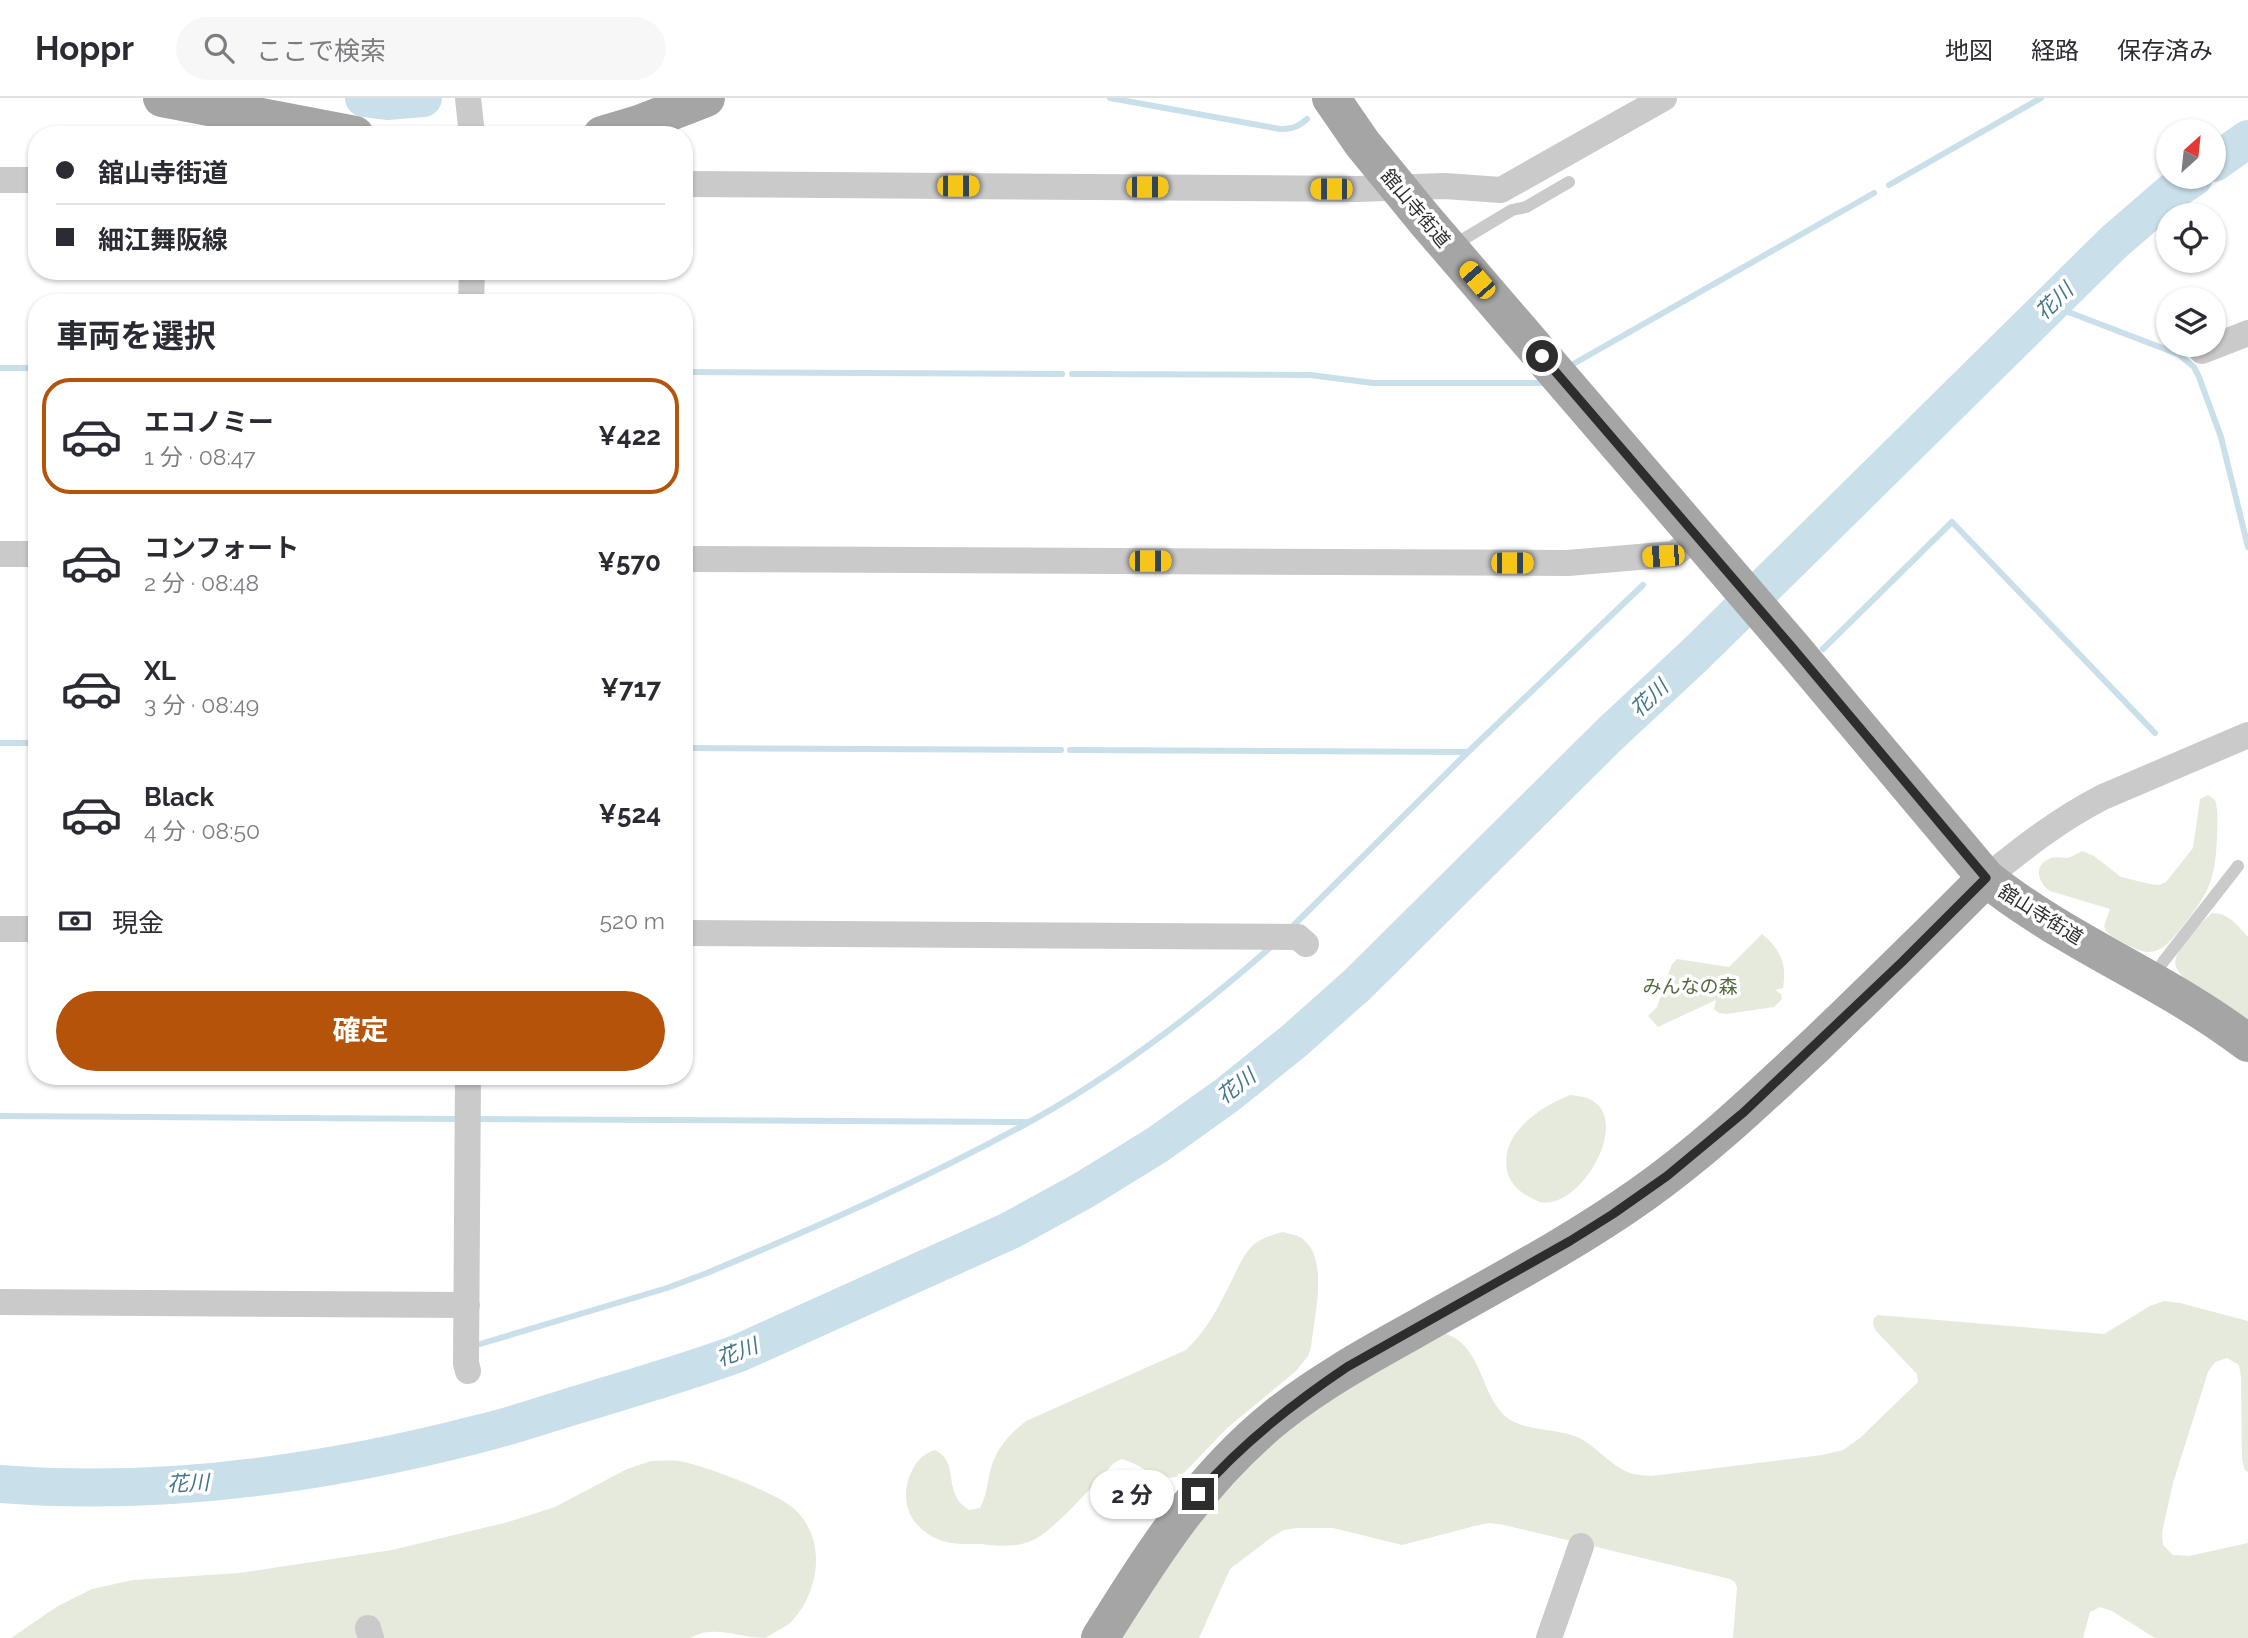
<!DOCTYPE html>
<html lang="ja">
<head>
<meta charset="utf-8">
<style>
	body { margin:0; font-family:Raleway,"Noto Sans JP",sans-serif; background:#f7f7f7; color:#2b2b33; height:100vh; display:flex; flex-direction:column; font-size:26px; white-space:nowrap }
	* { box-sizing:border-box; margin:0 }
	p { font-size:23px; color:#7c7c81 }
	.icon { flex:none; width:38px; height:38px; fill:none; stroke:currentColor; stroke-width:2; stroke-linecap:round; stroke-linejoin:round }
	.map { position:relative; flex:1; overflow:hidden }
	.drawer { position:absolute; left:28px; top:196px; width:665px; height:791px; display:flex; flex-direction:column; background:#fff; border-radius:28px; box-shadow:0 2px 5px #0004 }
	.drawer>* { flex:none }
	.banner { position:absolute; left:28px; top:28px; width:665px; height:154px; border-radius:28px; box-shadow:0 2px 5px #0004; display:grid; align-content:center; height:154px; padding:0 28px; background:#fff }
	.needle { width:46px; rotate:27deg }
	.controls { position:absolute; left:2156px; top:21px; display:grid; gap:14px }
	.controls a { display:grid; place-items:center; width:70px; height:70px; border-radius:50%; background:#fff; box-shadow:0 2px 5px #0004; font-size:35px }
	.end { position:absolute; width:32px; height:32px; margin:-16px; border:9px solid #2d2d2d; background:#fff; box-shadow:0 0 0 4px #fff }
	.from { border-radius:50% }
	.bubble { position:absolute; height:49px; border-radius:24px; background:#fff; box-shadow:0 2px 5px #0004; font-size:23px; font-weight:700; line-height:49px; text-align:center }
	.car { position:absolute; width:21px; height:42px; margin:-21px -10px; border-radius:9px; box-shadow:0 0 5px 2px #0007; background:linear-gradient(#f5c518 24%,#345 0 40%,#f5c518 0 76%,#345 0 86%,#f5c518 0) }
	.banner b { display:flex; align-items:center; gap:24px; height:66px; font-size:26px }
	.banner b+b { border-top:2px solid #e1e1e2 }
	.banner i { width:18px; height:18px; background:#2b2b33 }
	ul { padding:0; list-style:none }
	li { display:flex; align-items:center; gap:21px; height:116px; margin:0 14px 10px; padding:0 14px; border:4px solid transparent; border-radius:28px }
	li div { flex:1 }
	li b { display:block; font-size:26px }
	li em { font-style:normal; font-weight:700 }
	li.on { border-color:#b45309 }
	li>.icon { width:63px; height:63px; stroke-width:1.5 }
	h2 { padding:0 28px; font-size:32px; line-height:84px }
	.pay { display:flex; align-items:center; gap:18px; height:77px; padding:0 28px; font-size:26px }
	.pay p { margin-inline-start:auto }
	.action { display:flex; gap:14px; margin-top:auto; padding:14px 28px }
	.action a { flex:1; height:80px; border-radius:42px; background:#b45309; color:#fff; font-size:28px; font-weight:700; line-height:80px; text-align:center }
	header { display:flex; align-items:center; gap:42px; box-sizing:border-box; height:98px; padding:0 35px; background:#fff; border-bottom:2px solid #e1e1e2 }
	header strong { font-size:33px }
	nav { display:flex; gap:38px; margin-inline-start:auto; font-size:24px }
	.search { width:490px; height:63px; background:#f7f7f7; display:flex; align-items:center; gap:18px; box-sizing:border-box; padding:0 24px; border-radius:38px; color:#7c7c81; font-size:26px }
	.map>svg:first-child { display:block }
</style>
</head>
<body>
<header>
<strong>Hoppr</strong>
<div class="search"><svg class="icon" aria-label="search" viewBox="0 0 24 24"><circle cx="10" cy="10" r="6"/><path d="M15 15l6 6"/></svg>ここで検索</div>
<nav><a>地図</a><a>経路</a><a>保存済み</a></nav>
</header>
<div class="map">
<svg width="2248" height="1540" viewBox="0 0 2248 1540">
	<rect width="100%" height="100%" fill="#fff"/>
	<path fill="#e5eadc" d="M2208,697L2215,702C2219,714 2217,727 2217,740C2215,783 2209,795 2182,829C2162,854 2153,862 2124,845C2116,840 2106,837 2104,828L2110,811L2050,793C2038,785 2033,768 2049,761C2054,758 2060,760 2066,760C2072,759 2076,756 2082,753L2094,758L2121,779L2150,786L2159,787L2166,784L2193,750L2200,701Z
		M2212,815C2229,815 2237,827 2248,839V921L2184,880C2180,875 2176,872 2175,865C2175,852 2202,823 2212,815Z
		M1762,836C1781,852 1787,866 1783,890L1775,892L1781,896L1782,901L1774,909L1726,916L1719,915L1714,911L1716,902L1658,929L1648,918L1657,909L1672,866L1677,861L1729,869Z
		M1570,997C1580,998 1591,999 1599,1008C1625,1038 1572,1120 1535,1102C1522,1096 1510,1087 1507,1072C1500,1035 1540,1009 1570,997Z
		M1283,1134C1289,1136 1299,1137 1304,1142C1329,1163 1314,1219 1311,1249L1308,1258L1296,1273L1226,1331L1185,1374C1162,1391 1144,1366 1121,1361L1114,1365C1096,1384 1054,1433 1033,1442C1016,1450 998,1448 981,1446C969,1446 955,1447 943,1443C914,1434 898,1407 910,1377C915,1365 922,1356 935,1352C956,1362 947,1383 957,1400C959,1405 964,1408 969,1412L980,1410C988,1395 987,1382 992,1367C998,1348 1011,1335 1026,1323L1186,1252C1207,1232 1218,1210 1231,1184C1237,1172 1243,1157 1253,1147C1262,1140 1272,1137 1283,1134Z
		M2164,1203L2180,1205L2248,1223V1374L2245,1372L2242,1362L2241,1279L2239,1267L2227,1260L2215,1264L2208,1274L2173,1385L2162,1434L2163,1447L2173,1457L2189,1458L2248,1445V1540H2155L2112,1513L2100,1509L2090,1514L2083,1540H1733L1737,1490L1735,1484L1730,1481L1504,1427L1489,1425L1475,1428L1402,1447L1333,1430H1297L1284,1432L1272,1439L1230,1471L1199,1540H1117L1222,1389L1319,1304L1444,1235C1483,1248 1479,1294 1506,1319C1522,1333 1557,1330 1577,1339C1597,1348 1610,1368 1630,1375C1636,1377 1645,1377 1651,1378L1822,1357L1843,1352L1860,1340L1918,1284L1917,1276L1876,1233L1873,1226L1874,1220L1878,1217L2104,1236L2150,1208Z
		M651,1363C660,1363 670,1362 678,1363C702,1366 773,1394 792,1409C827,1438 821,1492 792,1523C789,1527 783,1529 779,1532C775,1534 769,1538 765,1540C742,1540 712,1526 691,1540H11L58,1508L92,1491L133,1482L239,1475L392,1452L508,1424L555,1409L627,1371Z"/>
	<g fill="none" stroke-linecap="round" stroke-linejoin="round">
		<path stroke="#c9dfe9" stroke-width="6" d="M1110,0L1280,31C1292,31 1298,29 1307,21
			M1889,87L2041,0
			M2050,207L2178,256L2194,269L2199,279L2221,339L2248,449
			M1575,265L1874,95
			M0,270H37
			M684,274L1062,276
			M1072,276L1310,277L1373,285H1540
			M1823,551L1952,424L2155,635
			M0,645H37
			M684,650L1061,652
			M1070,652L1468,654
			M1292,829L1468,654L1643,487
			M0,1018L459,1021
			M475,1021L1027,1024
			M480,1246L667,1190L707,1175C817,1129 928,1080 1033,1022C1119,974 1198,913 1272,848"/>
		<path stroke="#c9dfe9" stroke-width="38" d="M364,0L387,3L423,0
			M2214,65L2248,41
			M0,1386C162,1399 325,1376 482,1335C516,1327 549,1315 583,1305C635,1289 688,1274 739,1255L1009,1133L1084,1092L1157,1047L1227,997L1294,943L1358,886L1610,636L1696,556L2114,144L2172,94L2194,79"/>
		<path stroke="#cacaca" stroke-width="12" d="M1452,148L1512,112L1526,109L1569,84
			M2154,879L2163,864L2238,768"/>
		<path stroke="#cacaca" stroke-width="26" d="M468,0L472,37
			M0,82H37
			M684,86L1357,91L1445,88L1501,92L1664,0
			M471,205L472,173
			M2202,253L2248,235
			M0,456H37
			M684,461L1568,465L1674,456L1697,439
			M1986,780C2024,749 2060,721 2103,699L2248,637
			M0,831H37
			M684,835L1298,839L1306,846
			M468,978L466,1265L468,1273
			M0,1204L467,1207
			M368,1530L371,1540
			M1549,1540L1581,1448"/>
		<path stroke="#a5a5a5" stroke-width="38" d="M162,0L355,37
			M1331,0L1362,45L1425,122L1791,548L1986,780C2067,845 2166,882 2248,945
			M602,37L639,26L706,0
			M1100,1540C1152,1457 1199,1381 1277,1318C1319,1285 1365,1259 1412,1233C1489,1189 1569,1148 1641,1097C1705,1052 1760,999 1817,946C1874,891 1931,836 1986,780"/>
	</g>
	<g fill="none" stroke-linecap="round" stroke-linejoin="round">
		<path stroke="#2d2d2d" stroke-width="9" d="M1198,1396C1241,1346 1292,1306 1347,1269L1570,1143L1613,1116L1667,1078L1744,1014L1902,864L1986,780L1791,548L1542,258"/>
	</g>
	<g text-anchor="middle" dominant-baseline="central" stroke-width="7" stroke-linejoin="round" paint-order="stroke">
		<g font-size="19" fill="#2d2d2d" stroke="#fff">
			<text transform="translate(1416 110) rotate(50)">舘山寺街道</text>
			<text transform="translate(2041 816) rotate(32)">舘山寺街道</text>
		</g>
		<g font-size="19" fill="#54663e" stroke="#fff">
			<text x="1690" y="888">みんなの森</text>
		</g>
		<g font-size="21" font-style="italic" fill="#41748a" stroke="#fff">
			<text transform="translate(2054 203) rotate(-44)">花川</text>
			<text transform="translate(1649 600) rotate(-44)">花川</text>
			<text transform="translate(1236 988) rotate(-38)">花川</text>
			<text transform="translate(737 1254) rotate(-21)">花川</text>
			<text transform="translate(188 1385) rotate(-3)">花川</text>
		</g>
	</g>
</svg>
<div class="controls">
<a><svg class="needle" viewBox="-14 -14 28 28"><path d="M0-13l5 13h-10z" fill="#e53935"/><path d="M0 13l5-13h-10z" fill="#7c7c81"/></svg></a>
<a><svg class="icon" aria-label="locate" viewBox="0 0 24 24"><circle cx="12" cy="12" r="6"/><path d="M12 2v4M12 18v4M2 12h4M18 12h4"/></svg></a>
<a><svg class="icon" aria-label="layers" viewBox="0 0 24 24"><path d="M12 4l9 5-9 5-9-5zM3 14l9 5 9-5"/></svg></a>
</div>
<i class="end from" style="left:1542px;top:258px"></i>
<i class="end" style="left:1198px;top:1396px"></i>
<div class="bubble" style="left:1090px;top:1372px;width:84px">2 分</div>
<i class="car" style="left:958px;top:88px;rotate:90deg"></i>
<i class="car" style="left:1147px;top:89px;rotate:90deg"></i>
<i class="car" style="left:1331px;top:91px;rotate:270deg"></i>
<i class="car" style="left:1477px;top:182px;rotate:319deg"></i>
<i class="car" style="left:1663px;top:458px;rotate:266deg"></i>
<i class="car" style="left:1150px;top:463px;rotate:90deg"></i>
<i class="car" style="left:1512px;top:465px;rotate:90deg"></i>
<div class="banner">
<b><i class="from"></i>舘山寺街道</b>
<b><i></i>細江舞阪線</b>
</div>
<section class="drawer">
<h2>車両を選択</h2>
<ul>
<li class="on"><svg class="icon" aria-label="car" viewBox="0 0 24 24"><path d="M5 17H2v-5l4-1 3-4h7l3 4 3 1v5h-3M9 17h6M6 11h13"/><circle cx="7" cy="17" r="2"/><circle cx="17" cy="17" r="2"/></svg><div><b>エコノミー</b><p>1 分 · 08:47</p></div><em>¥422</em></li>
<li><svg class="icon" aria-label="car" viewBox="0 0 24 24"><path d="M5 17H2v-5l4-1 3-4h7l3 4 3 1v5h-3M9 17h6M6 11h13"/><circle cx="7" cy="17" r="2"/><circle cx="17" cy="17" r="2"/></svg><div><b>コンフォート</b><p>2 分 · 08:48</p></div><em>¥570</em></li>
<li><svg class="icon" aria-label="car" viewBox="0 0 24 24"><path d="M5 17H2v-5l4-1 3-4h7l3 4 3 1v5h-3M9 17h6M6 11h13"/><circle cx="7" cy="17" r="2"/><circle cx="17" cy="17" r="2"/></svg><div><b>XL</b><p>3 分 · 08:49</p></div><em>¥717</em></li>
<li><svg class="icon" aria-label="car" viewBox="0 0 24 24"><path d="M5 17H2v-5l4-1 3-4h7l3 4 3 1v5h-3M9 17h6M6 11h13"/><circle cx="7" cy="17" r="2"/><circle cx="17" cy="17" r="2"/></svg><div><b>Black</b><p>4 分 · 08:50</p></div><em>¥524</em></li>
</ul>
<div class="pay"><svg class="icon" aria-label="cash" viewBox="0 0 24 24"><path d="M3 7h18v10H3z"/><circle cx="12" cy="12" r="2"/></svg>現金<p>520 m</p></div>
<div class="action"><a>確定</a></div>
</section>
</div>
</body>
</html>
